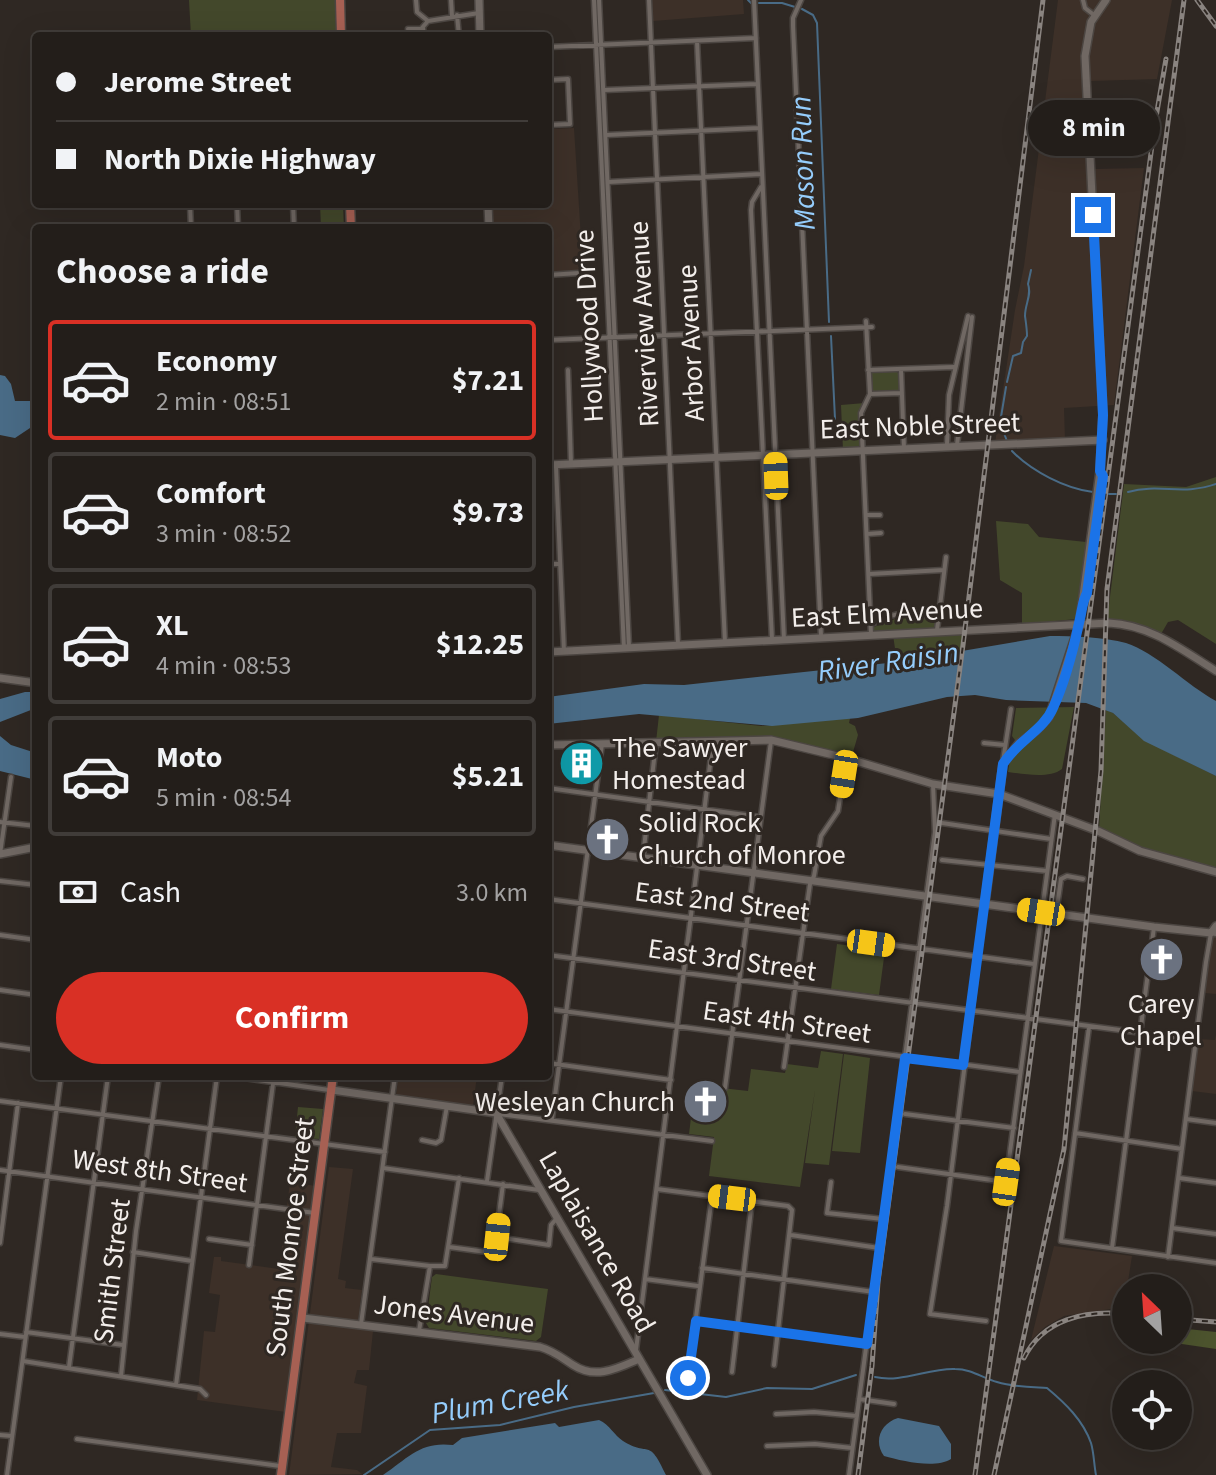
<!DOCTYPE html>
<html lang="en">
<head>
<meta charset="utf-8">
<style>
	body { margin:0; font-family:"Source Sans 3",sans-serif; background:#2f2b27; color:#f1f3f6; height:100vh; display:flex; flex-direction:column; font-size:30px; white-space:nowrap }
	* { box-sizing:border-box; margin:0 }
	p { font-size:26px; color:#a3a2a2 }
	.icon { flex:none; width:44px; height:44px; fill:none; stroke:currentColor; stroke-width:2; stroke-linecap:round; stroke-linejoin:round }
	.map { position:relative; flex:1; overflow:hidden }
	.panel { position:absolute; left:32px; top:224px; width:520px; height:856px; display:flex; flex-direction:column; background:#231e1a; border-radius:8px; box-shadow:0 8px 32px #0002,0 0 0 2px #403c39 }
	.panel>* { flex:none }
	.hud { position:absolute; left:32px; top:32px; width:520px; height:176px; border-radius:8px; box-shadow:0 8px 32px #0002,0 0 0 2px #403c39; display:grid; align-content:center; height:176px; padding:0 24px; background:#231e1a }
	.needle { width:52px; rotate:335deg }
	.buttons { position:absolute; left:1112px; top:1274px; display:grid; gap:16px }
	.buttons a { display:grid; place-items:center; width:80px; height:80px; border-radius:50%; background:#231e1a; box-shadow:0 8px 32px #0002,0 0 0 2px #403c39; font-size:40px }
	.end { position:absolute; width:36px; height:36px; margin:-18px; border:10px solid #1a73e8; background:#fff; box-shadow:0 0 0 4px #fff }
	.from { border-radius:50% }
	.bubble { position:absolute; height:56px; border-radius:28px; background:#231e1a; box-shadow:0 8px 32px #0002,0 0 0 2px #403c39; font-size:26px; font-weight:700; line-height:56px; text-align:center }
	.car { position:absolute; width:24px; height:48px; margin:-24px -12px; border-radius:10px; box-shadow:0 0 6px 2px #0007; background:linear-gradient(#f5c518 24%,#345 0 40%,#f5c518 0 76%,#345 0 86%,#f5c518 0) }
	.hud b { display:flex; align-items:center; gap:28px; height:76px; font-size:30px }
	.hud b+b { border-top:2px solid #403c39 }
	.hud i { width:20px; height:20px; background:#f1f3f6 }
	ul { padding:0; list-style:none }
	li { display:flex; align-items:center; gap:24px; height:120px; margin:0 16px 12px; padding:0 8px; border:4px solid #403c39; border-radius:8px }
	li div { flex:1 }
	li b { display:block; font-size:30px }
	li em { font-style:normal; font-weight:700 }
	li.current { border-color:#d93025 }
	li>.icon { width:72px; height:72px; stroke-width:1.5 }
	h2 { padding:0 24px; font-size:36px; line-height:96px }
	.pay { display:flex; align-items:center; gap:20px; height:88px; padding:0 24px; font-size:30px }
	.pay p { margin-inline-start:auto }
	.cta { display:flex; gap:16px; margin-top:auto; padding:16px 24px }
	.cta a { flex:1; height:92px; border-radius:48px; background:#d93025; color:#fff; font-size:32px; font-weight:700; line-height:92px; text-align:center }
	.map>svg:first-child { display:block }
</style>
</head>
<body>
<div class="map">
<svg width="1216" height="1475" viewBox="0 0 1216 1475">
	<rect width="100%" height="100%" fill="#2f2823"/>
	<path fill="#3d3028" d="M652,0H743L744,14L653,21Z
		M1058,0H1172L1157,79L1091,81L1095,169L1144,168L1114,405L1064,408L1065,440L995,443L1015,310L1024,266Z
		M574,128L583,270L548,272V228H493L491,204H548V129Z
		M1212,937H1216V994L1205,993Z
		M1216,1035V1094L1192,1091L1198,1039L1215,1040Z
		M398,1076H477L473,1106L396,1097Z
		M329,1167L353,1169L338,1279L346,1281L345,1288L362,1290L357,1328L373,1331L369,1370H357L354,1383L367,1386L361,1433H337L331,1467L357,1470L362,1474L289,1475Z
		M290,1182L316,1186L286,1412L197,1400L204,1331L215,1332L220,1295L209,1293L214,1257H221V1261L279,1269Z
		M1054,1246L1132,1256L1124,1307L1064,1316L1045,1327L1031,1340Z"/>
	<path fill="#43482b" d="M189,0H336L337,36H191Z
		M320,204H343L344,228H321Z
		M896,371L899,374V390L874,393L871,390V373Z
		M865,403L861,412V448L843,450L841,405Z
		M1216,477V644L1178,620L1168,622L1161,634L1129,622L1107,621L1124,484L1186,487Z
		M996,521L1028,524L1039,537L1086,542L1077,619L1022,624V593L1000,580Z
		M903,616L921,617L936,623V630L874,632V627Z
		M964,632L961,651L897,662L893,635Z
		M1074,707L1062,769C1049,779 1024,774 1008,772L1010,759L1020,747L1012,736L1016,708Z
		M1106,710L1113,713L1144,740L1216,776V870L1148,850L1099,829Z
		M659,715L761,726L850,718L849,723L855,726L858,735L851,759L771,740L656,742Z
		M837,944L885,950L879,995L831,989Z
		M821,1051L843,1054L829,1165L805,1163L815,1090L800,1187L709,1176L714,1137L689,1134L695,1085L748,1091L751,1069L785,1073L787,1064L818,1068Z
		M844,1054L870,1058L860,1153L832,1151Z
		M298,1107L323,1109L319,1139L295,1137Z
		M436,1274L548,1289L541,1337L536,1341L429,1328L426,1323L432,1277Z"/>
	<path fill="#4d542e" d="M1178,1328L1216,1332V1349L1175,1343V1340H1178Z"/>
	<path fill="#496b86" d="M0,375L5,376L11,384L15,401H36V424L15,438L0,435Z
		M1050,636C1072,636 1105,637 1126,643C1155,652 1188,686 1216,701V776L1144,741L1113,713L1086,703L1006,700L975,695L947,697L858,718L772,726L639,714L548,724V697L644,684L684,685L897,662Z
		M25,692H36V708L0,722V699Z
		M0,736L11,745L36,753V780L0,771Z
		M898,1418L939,1426L951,1444V1459C935,1469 902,1461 884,1456C873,1441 881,1423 898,1418Z
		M599,1420C610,1425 614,1435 623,1441C650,1458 648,1436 666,1475H383C409,1457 421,1441 453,1445L462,1438L555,1423L559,1427Z"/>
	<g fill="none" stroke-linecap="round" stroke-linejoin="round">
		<path stroke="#496b86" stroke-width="2" d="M748,0L751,3
			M759,3H782L795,7
			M802,9L813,15L817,23L829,322
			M831,336L835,419
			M1007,382L1013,356L1021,353L1023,342L1027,336C1027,329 1026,323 1025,316C1025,304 1032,295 1028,284L1031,270
			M1006,387L1000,423L1007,441
			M1012,451C1031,471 1066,489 1093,492
			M1128,492C1160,483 1182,496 1216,484
			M1103,493H1104
			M1109,494H1116
			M875,1377C902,1383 928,1368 955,1369C972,1369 982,1378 997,1382C1014,1387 1030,1387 1047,1388C1065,1403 1083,1420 1091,1443C1094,1453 1094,1465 1096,1475
			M665,1390L726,1397L767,1388L812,1389L856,1375
			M364,1475L430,1430L500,1425L574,1407L654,1393"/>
		<defs>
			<path id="street" d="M416,0L417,12L428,21
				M451,0L452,16
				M594,0L624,649
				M599,0L629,647
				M649,0L678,644
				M754,0L784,640
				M801,0L793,18V26L821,636
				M1083,0L1085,8L1094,15
				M457,15L459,36
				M423,28L424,36
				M408,29H421L428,21L479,13
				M697,41L725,643
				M548,47L756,38
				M548,80L568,79L570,124L548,125
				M604,90L757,84
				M606,135L759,128
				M608,182L761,174
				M761,187L752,202L751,210L772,639
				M190,204L191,228
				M237,204L238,228
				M293,204L294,228
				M548,275L579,273
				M866,321L870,394L861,413L871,634
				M548,340L872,327
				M901,369L904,449
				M568,370L571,464
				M868,370L954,367
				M870,394L902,393
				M947,445L949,395L968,316
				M957,445L972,317
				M556,466L564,652
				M866,515H880
				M867,534L881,533
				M548,564H560
				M869,574L944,570
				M872,624C895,611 913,610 938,620
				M937,630L946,557
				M984,743L1005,745
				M1003,761L1011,709
				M548,788L760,817
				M0,822L36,826
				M942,823L1051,839
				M0,854L11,777
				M643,857L656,742
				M942,860L1047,871
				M0,881L36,885
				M548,899L1034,964
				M985,904L947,1206L930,1314L986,1321
				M1056,914L1061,879L1067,876L1083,879
				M0,935L36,940
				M548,955L1196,1040
				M0,990L36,995
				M548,1009L1020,1072
				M1089,1027L1061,1241L1216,1263
				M0,1045L36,1050
				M548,1063L671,1080
				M784,1067L810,884L814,876L821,836L838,811L846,758
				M230,1076L329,1090
				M725,1088L771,741
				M0,1101L385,1152
				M499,1114L712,1141
				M905,1114L1014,1128
				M552,1118L602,744
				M1186,1119L1216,1123
				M1075,1133L1182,1149
				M422,1140L436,1143L441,1140L447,1106
				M898,1167L1006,1182L1055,814
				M383,1168L539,1190
				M0,1170L315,1213
				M1179,1178L1216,1183
				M487,1181L502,1076
				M831,1182L827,1213L883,1219
				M657,1189L788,1206L792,1210L774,1365
				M1172,1228L1216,1234
				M791,1235L879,1248
				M497,1237L549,1245L551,1225L557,1218
				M209,1239L252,1245
				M0,1243L18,1103
				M449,1247L494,1253L503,1184
				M1112,1248L1154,927
				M133,1252L192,1261
				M1168,1257L1206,962L1211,933L1216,934
				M371,1259L430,1266H445L459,1178
				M249,1265L274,1076
				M702,1268L874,1292
				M645,1279L698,1286
				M696,1321L867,1344
				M361,1324L395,1076
				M419,1331L430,1266
				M26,1332L123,1345
				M0,1334L25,1337
				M636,1350L713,741
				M23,1361L200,1389L206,1395
				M69,1367L108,1076
				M732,1372L752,1201
				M121,1376L136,1231L159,1076
				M688,1378L712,1196
				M176,1385L217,1076
				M859,1399L894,1404
				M776,1414L814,1412L857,1416
				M0,1435L12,1436
				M77,1439L280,1466
				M767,1446L815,1444L852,1448
				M7,1475L61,1076
				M849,1475L935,832L933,784"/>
			<path id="secondary" d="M479,0L480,36
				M488,204L489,228
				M548,465L1103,440
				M1084,598L1087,593L1092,552
				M548,652L1109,623C1151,625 1182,650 1216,671
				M0,678L36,683
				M548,745L771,740L846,758L933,784L999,794L1098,831L1140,851L1216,872
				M548,845L1154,927L1211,933L1216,926
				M0,854L36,847
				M985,903L1003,764L1019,743L1036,731L1049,717L1079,625L1100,471L1103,415L1085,56L1091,22L1106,0
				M332,1090L496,1113L707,1475
				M303,1318L540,1347C554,1351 562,1358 573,1365C596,1380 618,1368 639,1359"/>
			<path id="primary" d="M340,0L341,36
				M350,204L351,228
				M281,1475L333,1076"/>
		</defs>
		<use href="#street" stroke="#4c4642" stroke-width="7"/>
		<use href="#secondary" stroke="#4c4642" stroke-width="10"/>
		<use href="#primary" stroke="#4c4642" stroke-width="11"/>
		<use href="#street" stroke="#706863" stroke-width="4"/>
		<use href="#secondary" stroke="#706863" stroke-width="7"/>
		<use href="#primary" stroke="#a76053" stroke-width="8"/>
		<defs>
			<path id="rail" d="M1197,0L1216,26
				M1178,1319L1216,1322
				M1024,1358C1043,1319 1085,1310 1126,1314
				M858,1475L872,1366L878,1282L963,645L1043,0
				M975,1475L1155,123L1166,59
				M994,1475L1064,1149L1101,771L1107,589L1184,0"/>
		</defs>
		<use href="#rail" stroke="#8a8480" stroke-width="5"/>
		<use href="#rail" stroke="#2f2823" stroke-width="2" stroke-dasharray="6" stroke-linecap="butt"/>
	</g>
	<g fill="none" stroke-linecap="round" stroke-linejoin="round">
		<path stroke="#1a73e8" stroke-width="10" d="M688,1378L696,1321L867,1344L905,1058L963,1065L1003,764C1018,740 1043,731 1053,708C1065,682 1073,651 1079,623C1082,612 1082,602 1087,593L1103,476L1100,471L1103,415L1093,215"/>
	</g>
	<defs>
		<symbol id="building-disc" viewBox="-11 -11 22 22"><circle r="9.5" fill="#0f9aa8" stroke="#2f2823"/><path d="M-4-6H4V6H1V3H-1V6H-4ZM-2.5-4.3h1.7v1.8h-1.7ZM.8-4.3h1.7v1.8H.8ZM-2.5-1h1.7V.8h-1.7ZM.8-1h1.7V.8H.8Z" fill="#fff"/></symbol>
		<symbol id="church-disc" viewBox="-11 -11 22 22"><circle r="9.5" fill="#6b7280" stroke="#2f2823"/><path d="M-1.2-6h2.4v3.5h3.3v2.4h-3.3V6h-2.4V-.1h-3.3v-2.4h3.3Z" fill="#fff"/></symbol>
	</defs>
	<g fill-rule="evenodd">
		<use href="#building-disc" x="556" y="738" width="51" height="51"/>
		<use href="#church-disc" x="582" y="814" width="51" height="51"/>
		<use href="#church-disc" x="1136" y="934" width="51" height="51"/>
		<use href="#church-disc" x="680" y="1076" width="51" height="51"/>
	</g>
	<g text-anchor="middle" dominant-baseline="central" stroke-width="6" stroke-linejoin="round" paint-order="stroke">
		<g font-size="28" fill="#f3eeeb" stroke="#2f2823">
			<text transform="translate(644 324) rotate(-93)">Riverview Avenue</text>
			<text transform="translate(589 326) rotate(-93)">Hollywood Drive</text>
			<text transform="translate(691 343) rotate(-93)">Arbor Avenue</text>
			<text transform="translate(920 426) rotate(-2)">East Noble Street</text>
			<text transform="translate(887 613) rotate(-3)">East Elm Avenue</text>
			<text transform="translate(722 902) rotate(7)">East 2nd Street</text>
			<text transform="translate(732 960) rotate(8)">East 3rd Street</text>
			<text transform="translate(787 1022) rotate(8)">East 4th Street</text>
			<text transform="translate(160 1171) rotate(8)">West 8th Street</text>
			<text transform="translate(290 1237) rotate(-83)">South Monroe Street</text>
			<text transform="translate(597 1242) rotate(60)">Laplaisance Road</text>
			<text transform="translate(112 1271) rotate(-83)">Smith Street</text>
			<text transform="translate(454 1314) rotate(7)">Jones Avenue</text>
		</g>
		<g font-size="28" fill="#f3eeeb" stroke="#2f2823" text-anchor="start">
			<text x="612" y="748">The Sawyer<tspan x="612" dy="32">Homestead</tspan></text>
			<text x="638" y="823">Solid Rock<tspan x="638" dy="32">Church of Monroe</tspan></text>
			<text x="1161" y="1004" text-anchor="middle">Carey<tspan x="1161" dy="32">Chapel</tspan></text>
			<text x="675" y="1102" text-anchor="end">Wesleyan Church</text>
		</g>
		<g font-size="30" font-style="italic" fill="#95cdfc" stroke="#2f2823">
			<text transform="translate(803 163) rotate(-92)">Mason Run</text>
			<text transform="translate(888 662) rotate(-8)">River Raisin</text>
			<text transform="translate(500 1402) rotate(-10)">Plum Creek</text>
		</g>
	</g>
</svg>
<div class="buttons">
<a><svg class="needle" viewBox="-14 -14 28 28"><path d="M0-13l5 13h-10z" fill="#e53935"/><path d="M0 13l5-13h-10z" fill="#a3a2a2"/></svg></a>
<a><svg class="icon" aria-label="locate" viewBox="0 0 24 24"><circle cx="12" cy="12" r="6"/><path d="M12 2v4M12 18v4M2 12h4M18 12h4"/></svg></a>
</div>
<i class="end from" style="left:688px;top:1378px"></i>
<i class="end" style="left:1093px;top:215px"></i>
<div class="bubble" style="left:1028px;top:100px;width:132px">8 min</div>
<i class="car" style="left:776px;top:476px;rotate:358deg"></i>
<i class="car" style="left:844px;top:774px;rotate:189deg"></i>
<i class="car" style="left:1041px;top:912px;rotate:279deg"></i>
<i class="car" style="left:871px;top:943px;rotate:98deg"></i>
<i class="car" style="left:1006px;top:1182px;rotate:8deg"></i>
<i class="car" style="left:732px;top:1198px;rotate:277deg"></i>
<i class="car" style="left:497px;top:1237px;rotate:6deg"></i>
<div class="hud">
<b><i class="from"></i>Jerome Street</b>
<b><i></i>North Dixie Highway</b>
</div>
<section class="panel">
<h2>Choose a ride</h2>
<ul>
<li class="current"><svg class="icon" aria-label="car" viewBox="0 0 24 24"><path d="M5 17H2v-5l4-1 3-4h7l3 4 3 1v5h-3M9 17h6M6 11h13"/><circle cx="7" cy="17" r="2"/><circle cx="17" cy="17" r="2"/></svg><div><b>Economy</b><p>2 min · 08:51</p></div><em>$7.21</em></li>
<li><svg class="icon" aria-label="car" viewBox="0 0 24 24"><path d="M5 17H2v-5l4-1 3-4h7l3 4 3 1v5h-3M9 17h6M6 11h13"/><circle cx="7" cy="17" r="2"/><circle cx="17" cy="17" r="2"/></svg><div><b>Comfort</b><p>3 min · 08:52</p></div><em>$9.73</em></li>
<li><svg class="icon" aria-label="car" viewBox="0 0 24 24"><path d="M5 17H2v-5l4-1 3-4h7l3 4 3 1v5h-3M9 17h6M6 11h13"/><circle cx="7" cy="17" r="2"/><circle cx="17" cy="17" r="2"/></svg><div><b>XL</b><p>4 min · 08:53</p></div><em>$12.25</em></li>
<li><svg class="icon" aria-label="car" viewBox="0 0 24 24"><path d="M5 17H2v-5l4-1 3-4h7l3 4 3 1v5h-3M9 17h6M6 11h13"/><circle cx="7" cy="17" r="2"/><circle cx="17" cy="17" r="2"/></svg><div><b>Moto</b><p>5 min · 08:54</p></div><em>$5.21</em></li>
</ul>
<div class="pay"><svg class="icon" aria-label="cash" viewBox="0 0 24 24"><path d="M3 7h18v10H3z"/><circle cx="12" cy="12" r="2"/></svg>Cash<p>3.0 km</p></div>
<div class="cta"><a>Confirm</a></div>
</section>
</div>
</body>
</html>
